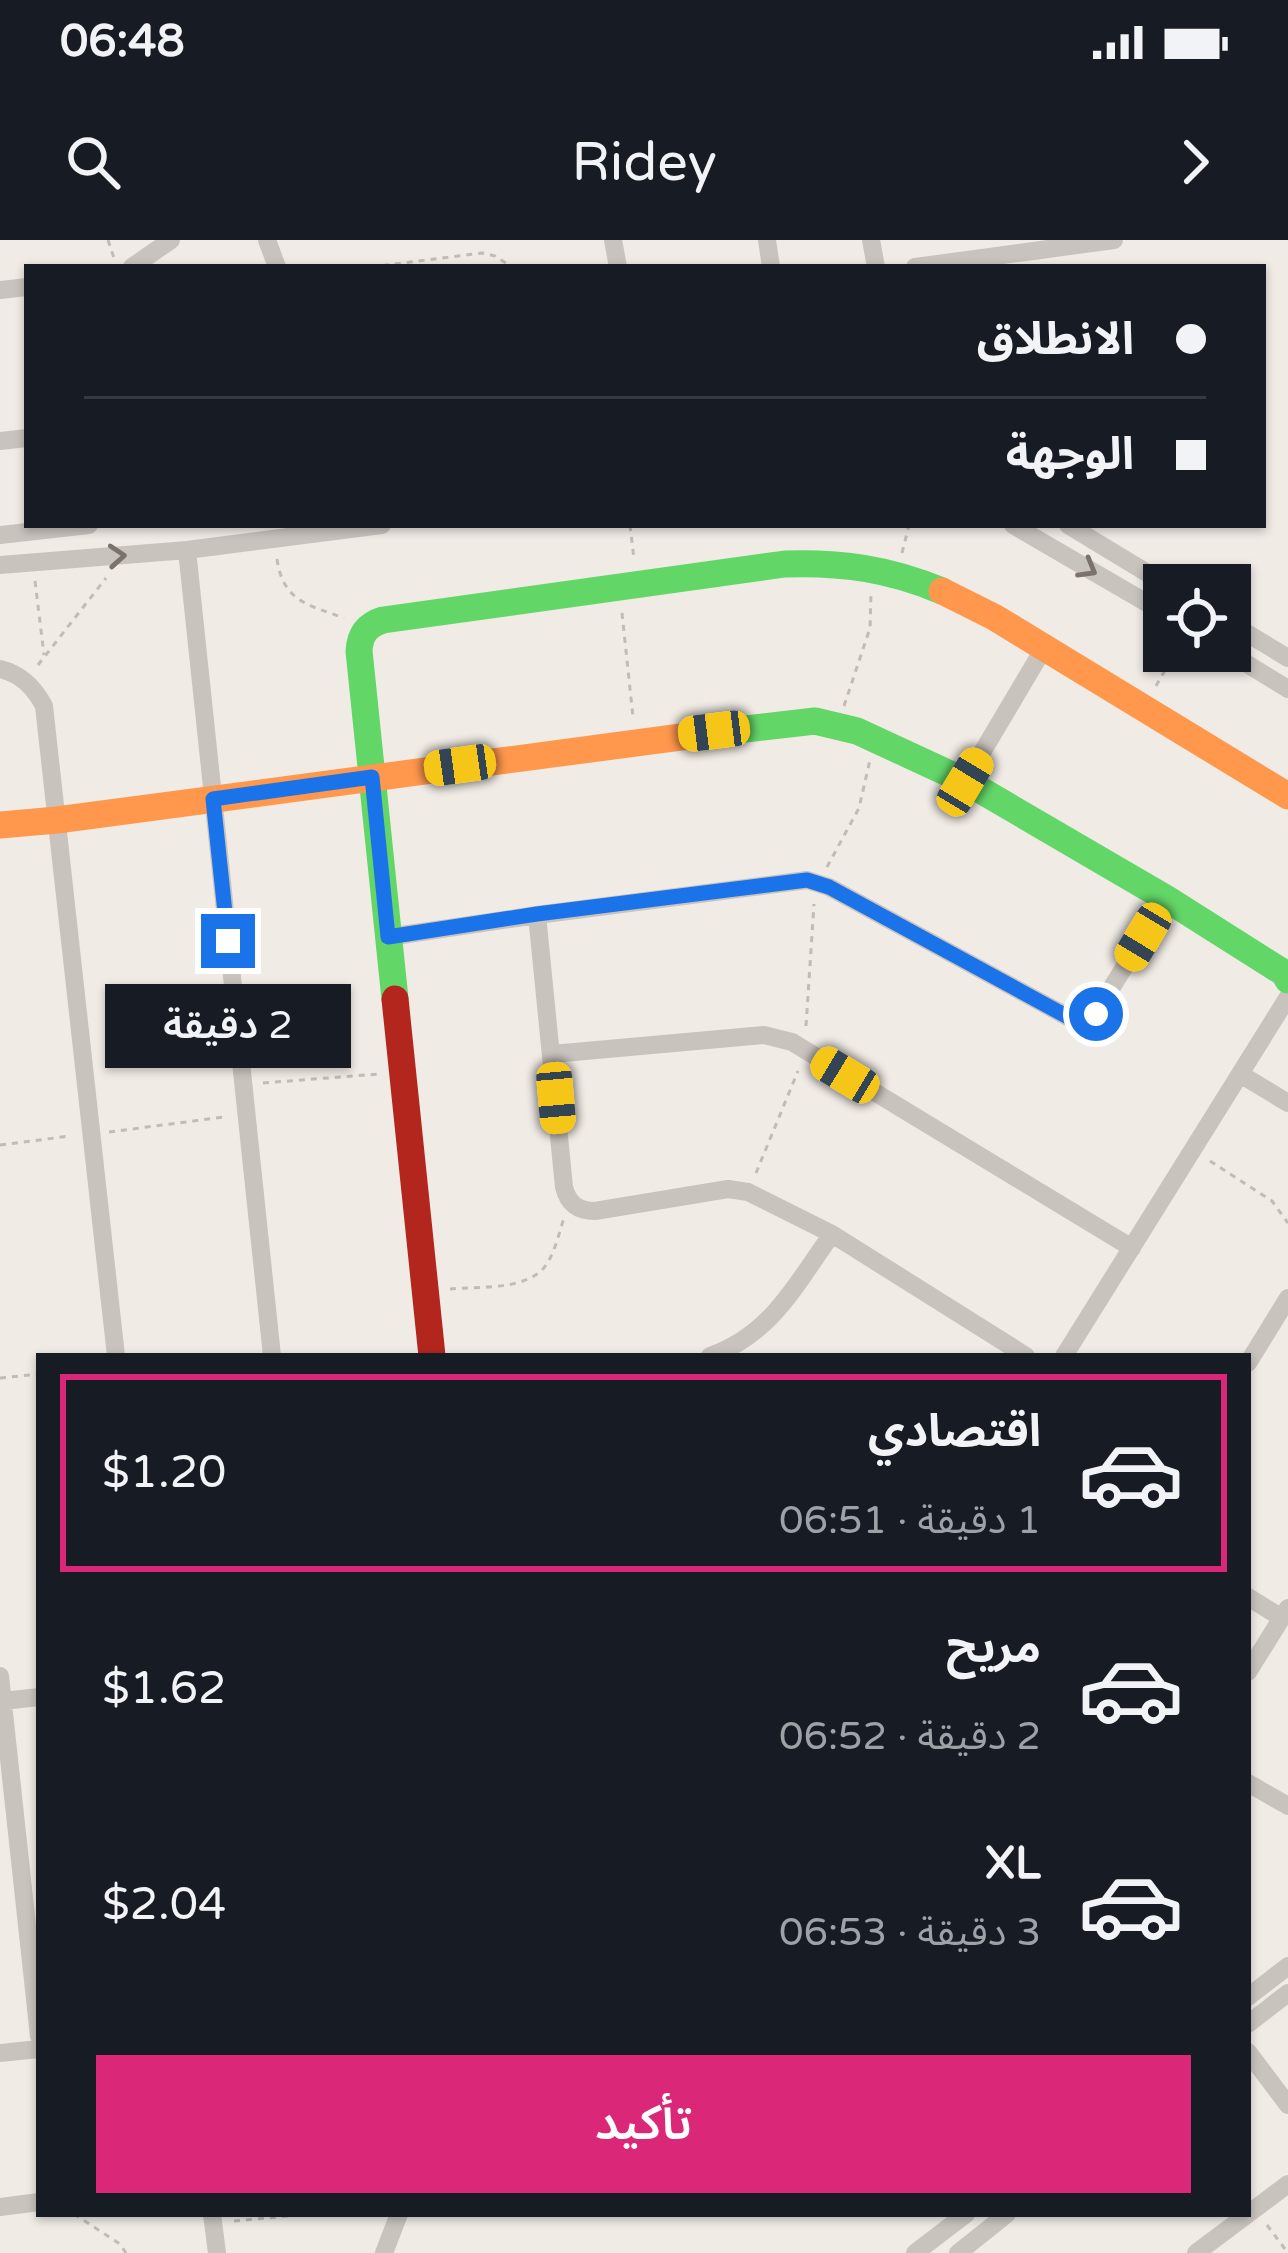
<!DOCTYPE html>
<html lang="ar">
<head>
<meta charset="utf-8">
<style>
	body { margin:0; font-family:"Varela Round","Noto Sans Arabic",sans-serif; background:#20242c; color:#f1f3f6; direction:rtl; height:100vh; display:flex; flex-direction:column; font-size:45px; white-space:nowrap }
	* { box-sizing:border-box; margin:0 }
	p { font-size:39px; color:#9ea1a6 }
	.icon { flex:none; width:66px; height:66px; fill:none; stroke:currentColor; stroke-width:2; stroke-linecap:round; stroke-linejoin:round }
	.map { position:relative; flex:1; overflow:hidden; direction:ltr }
	.details { position:absolute; left:36px; top:1113px; width:1215px; height:864px; display:flex; flex-direction:column; background:#171b24; border-radius:0px; box-shadow:0 3px 9px #0004; direction:rtl }
	.details>* { flex:none }
	.hud { position:absolute; left:24px; top:24px; width:1242px; height:264px; border-radius:0px; box-shadow:0 3px 9px #0004; direction:rtl; display:grid; align-content:center; height:264px; padding:0 60px; background:#171b24 }
	.tools { position:absolute; left:1143px; top:324px; display:grid; gap:24px }
	.tools a { display:grid; place-items:center; width:108px; height:108px; border-radius:0px; background:#171b24; box-shadow:0 3px 9px #0004; font-size:60px }
	.end { position:absolute; width:54px; height:54px; margin:-27px; border:15px solid #1a73e8; background:#fff; box-shadow:0 0 0 6px #fff }
	.from { border-radius:50% }
	.bubble { position:absolute; height:84px; border-radius:0px; background:#171b24; box-shadow:0 3px 9px #0004; font-size:39px; font-weight:600; line-height:84px; text-align:center; direction:rtl }
	.car { position:absolute; width:36px; height:72px; margin:-36px -18px; border-radius:15px; box-shadow:0 0 9px 3px #0007; background:linear-gradient(#f5c518 24%,#345 0 40%,#f5c518 0 76%,#345 0 86%,#f5c518 0) }
	.hud b { display:flex; align-items:center; gap:42px; height:114px; font-size:45px }
	.hud b+b { border-top:3px solid #363941 }
	.hud i { width:30px; height:30px; background:#f1f3f6 }
	ul { padding:21px 0 0; list-style:none }
	li { display:flex; align-items:center; gap:36px; height:198px; margin:0 24px 18px; padding:0 36px; border:6px solid transparent; border-radius:0px }
	li div { flex:1 }
	li b { display:block; font-size:45px }
	li em { font-style:normal; font-weight:600 }
	li.on { border-color:#db2777 }
	li>.icon { width:108px; height:108px; stroke-width:1.5 }
	.primary-button { display:flex; gap:24px; margin-top:auto; padding:24px 60px }
	.primary-button a { flex:1; height:138px; border-radius:0px; background:#db2777; color:#fff; font-size:48px; font-weight:600; line-height:138px; text-align:center }
	.status { display:flex; justify-content:space-between; align-items:center; height:84px; padding:0 60px; background:#171b24; direction:ltr }
	.status svg { height:33px; fill:currentColor }
	header { display:flex; justify-content:space-between; align-items:center; height:156px; padding:0 60px; background:#171b24; font-size:54px; font-weight:600 }
	.map>svg:first-child { display:block }
</style>
</head>
<body>
<div class="status"><b>06:48</b><svg viewBox="0 0 49 12"><path d="M0 12V9h3v3zM5 12V6h3v6zM10 12V3h3v9zM15 12V0h3v12zM26 1h20v11H26zM47 4h2v5h-2z"/></svg></div>
<header><svg class="icon" aria-label="forward" viewBox="0 0 24 24"><path d="M9 5l7 7-7 7"/></svg>Ridey<svg class="icon" aria-label="search" viewBox="0 0 24 24"><circle cx="10" cy="10" r="6"/><path d="M15 15l6 6"/></svg></header>
<div class="map">
<svg width="1288" height="2013" viewBox="0 0 1288 2013">
	<rect width="100%" height="100%" fill="#f0ebe5"/>
	<g fill="none" stroke-linecap="round" stroke-linejoin="round">
		<path stroke="#c2bbb6" stroke-width="3" stroke-dasharray="6 6" stroke-linecap="butt" d="M108,0L115,21
			M371,27L482,13L495,16L512,27
			M630,285L634,319
			M902,313L909,285
			M277,319C283,362 309,365 344,378
			M35,341L44,415
			M622,373L633,477
			M38,425L106,338
			M1156,446L1176,411
			M844,466L870,388L871,354
			M827,627L859,568L870,520
			M806,786L814,664
			M263,843L379,834
			M109,892L224,877
			M0,905L70,896
			M1210,921L1272,961L1288,983
			M756,933L798,831
			M450,1049C479,1046 528,1051 546,1025C555,1012 559,993 564,978
			M229,1116L251,1114
			M393,1116L406,1115
			M0,1138L39,1134
			M74,1974L120,2004L126,2013
			M234,1981L310,1974
			M1267,1985L1288,2013"/>
		<path stroke="#c9c3be" stroke-width="18" d="M267,0L277,27
			M613,0L618,27
			M767,0L771,27
			M871,0L876,27
			M132,27L171,0
			M915,27L1114,0
			M0,50L27,47
			M0,201L27,198
			M1013,285L1164,373
			M1068,285L1167,345
			M0,295L89,285
			M187,310L272,1116
			M0,325L187,310L382,285
			M1230,383L1288,418
			M1226,411L1288,449
			M0,429C21,434 34,447 44,466L116,1116
			M965,541L1044,408
			M537,675L564,947C568,963 578,971 595,971L728,949L748,952L832,994L1026,1116
			M388,697L537,675L807,640L829,647L1079,783L1088,781L1095,774L1167,659
			M552,814L764,795L792,802L1132,1008
			M1240,834L1288,863
			M710,1116C771,1095 796,1044 832,994
			M1064,1116L1288,757
			M1248,1123L1288,1058
			M1248,1357L1282,1378
			M1248,1432L1288,1368
			M0,1436L39,1796
			M3,1461L39,1457
			M1248,1543L1288,1566
			M1248,1757L1288,1726
			M1248,1784L1288,1753
			M1248,1812L1288,1865
			M0,1813L39,1809
			M0,1967L39,1962
			M212,1974L217,2013
			M384,2013L399,1974
			M915,2013L966,1974
			M958,2013L1007,1974
			M1196,2013L1288,1944"/>
		<path stroke="#63d668" stroke-width="27" d="M711,493L815,481L857,491L965,541L1167,659L1284,733L1288,740
			M395,759L359,411C360,394 367,385 383,380L785,324C841,322 890,329 942,351"/>
		<path stroke="#ff974d" stroke-width="27" d="M942,351L994,377L1288,556
			M0,585L57,580L711,493"/>
		<path stroke="#b3261e" stroke-width="27" d="M395,759L432,1116"/>
	</g>
	<defs><path id="oneway-chevron" d="M-2-3.5L2.5 0L-2 3.5" fill="none" stroke-width="1.6" stroke-linecap="round" stroke-linejoin="round" transform="scale(3)"/></defs>
	<g stroke="#7b726d">
		<use href="#oneway-chevron" transform="translate(117 316) rotate(-4)"/>
		<use href="#oneway-chevron" transform="translate(1088 329) rotate(30)"/>
	</g>
	<g fill="none" stroke-linecap="round" stroke-linejoin="round">
		<path stroke="#1a73e8" stroke-width="15" d="M228,701L213,559L372,537L388,697L537,674L807,640L829,647L1079,783L1088,781L1096,774"/>
	</g>
</svg>
<div class="tools">
<a><svg class="icon" aria-label="locate" viewBox="0 0 24 24"><circle cx="12" cy="12" r="6"/><path d="M12 2v4M12 18v4M2 12h4M18 12h4"/></svg></a>
</div>
<i class="end from" style="left:1096px;top:774px"></i>
<i class="end" style="left:228px;top:701px"></i>
<div class="bubble" style="left:105px;top:744px;width:246px">2 دقيقة</div>
<i class="car" style="left:714px;top:491px;rotate:263deg"></i>
<i class="car" style="left:460px;top:525px;rotate:262deg"></i>
<i class="car" style="left:965px;top:542px;rotate:31deg"></i>
<i class="car" style="left:1143px;top:697px;rotate:211deg"></i>
<i class="car" style="left:845px;top:835px;rotate:301deg"></i>
<i class="car" style="left:556px;top:858px;rotate:175deg"></i>
<div class="hud">
<b><i class="from"></i>الانطلاق</b>
<b><i></i>الوجهة</b>
</div>
<section class="details">
<ul>
<li class="on"><svg class="icon" aria-label="car" viewBox="0 0 24 24"><path d="M5 17H2v-5l4-1 3-4h7l3 4 3 1v5h-3M9 17h6M6 11h13"/><circle cx="7" cy="17" r="2"/><circle cx="17" cy="17" r="2"/></svg><div><b>اقتصادي</b><p>1 دقيقة · 06:51</p></div><em>$1.20</em></li>
<li><svg class="icon" aria-label="car" viewBox="0 0 24 24"><path d="M5 17H2v-5l4-1 3-4h7l3 4 3 1v5h-3M9 17h6M6 11h13"/><circle cx="7" cy="17" r="2"/><circle cx="17" cy="17" r="2"/></svg><div><b>مريح</b><p>2 دقيقة · 06:52</p></div><em>$1.62</em></li>
<li><svg class="icon" aria-label="car" viewBox="0 0 24 24"><path d="M5 17H2v-5l4-1 3-4h7l3 4 3 1v5h-3M9 17h6M6 11h13"/><circle cx="7" cy="17" r="2"/><circle cx="17" cy="17" r="2"/></svg><div><b>XL</b><p>3 دقيقة · 06:53</p></div><em>$2.04</em></li>
</ul>
<div class="primary-button"><a>تأكيد</a></div>
</section>
</div>
</body>
</html>
